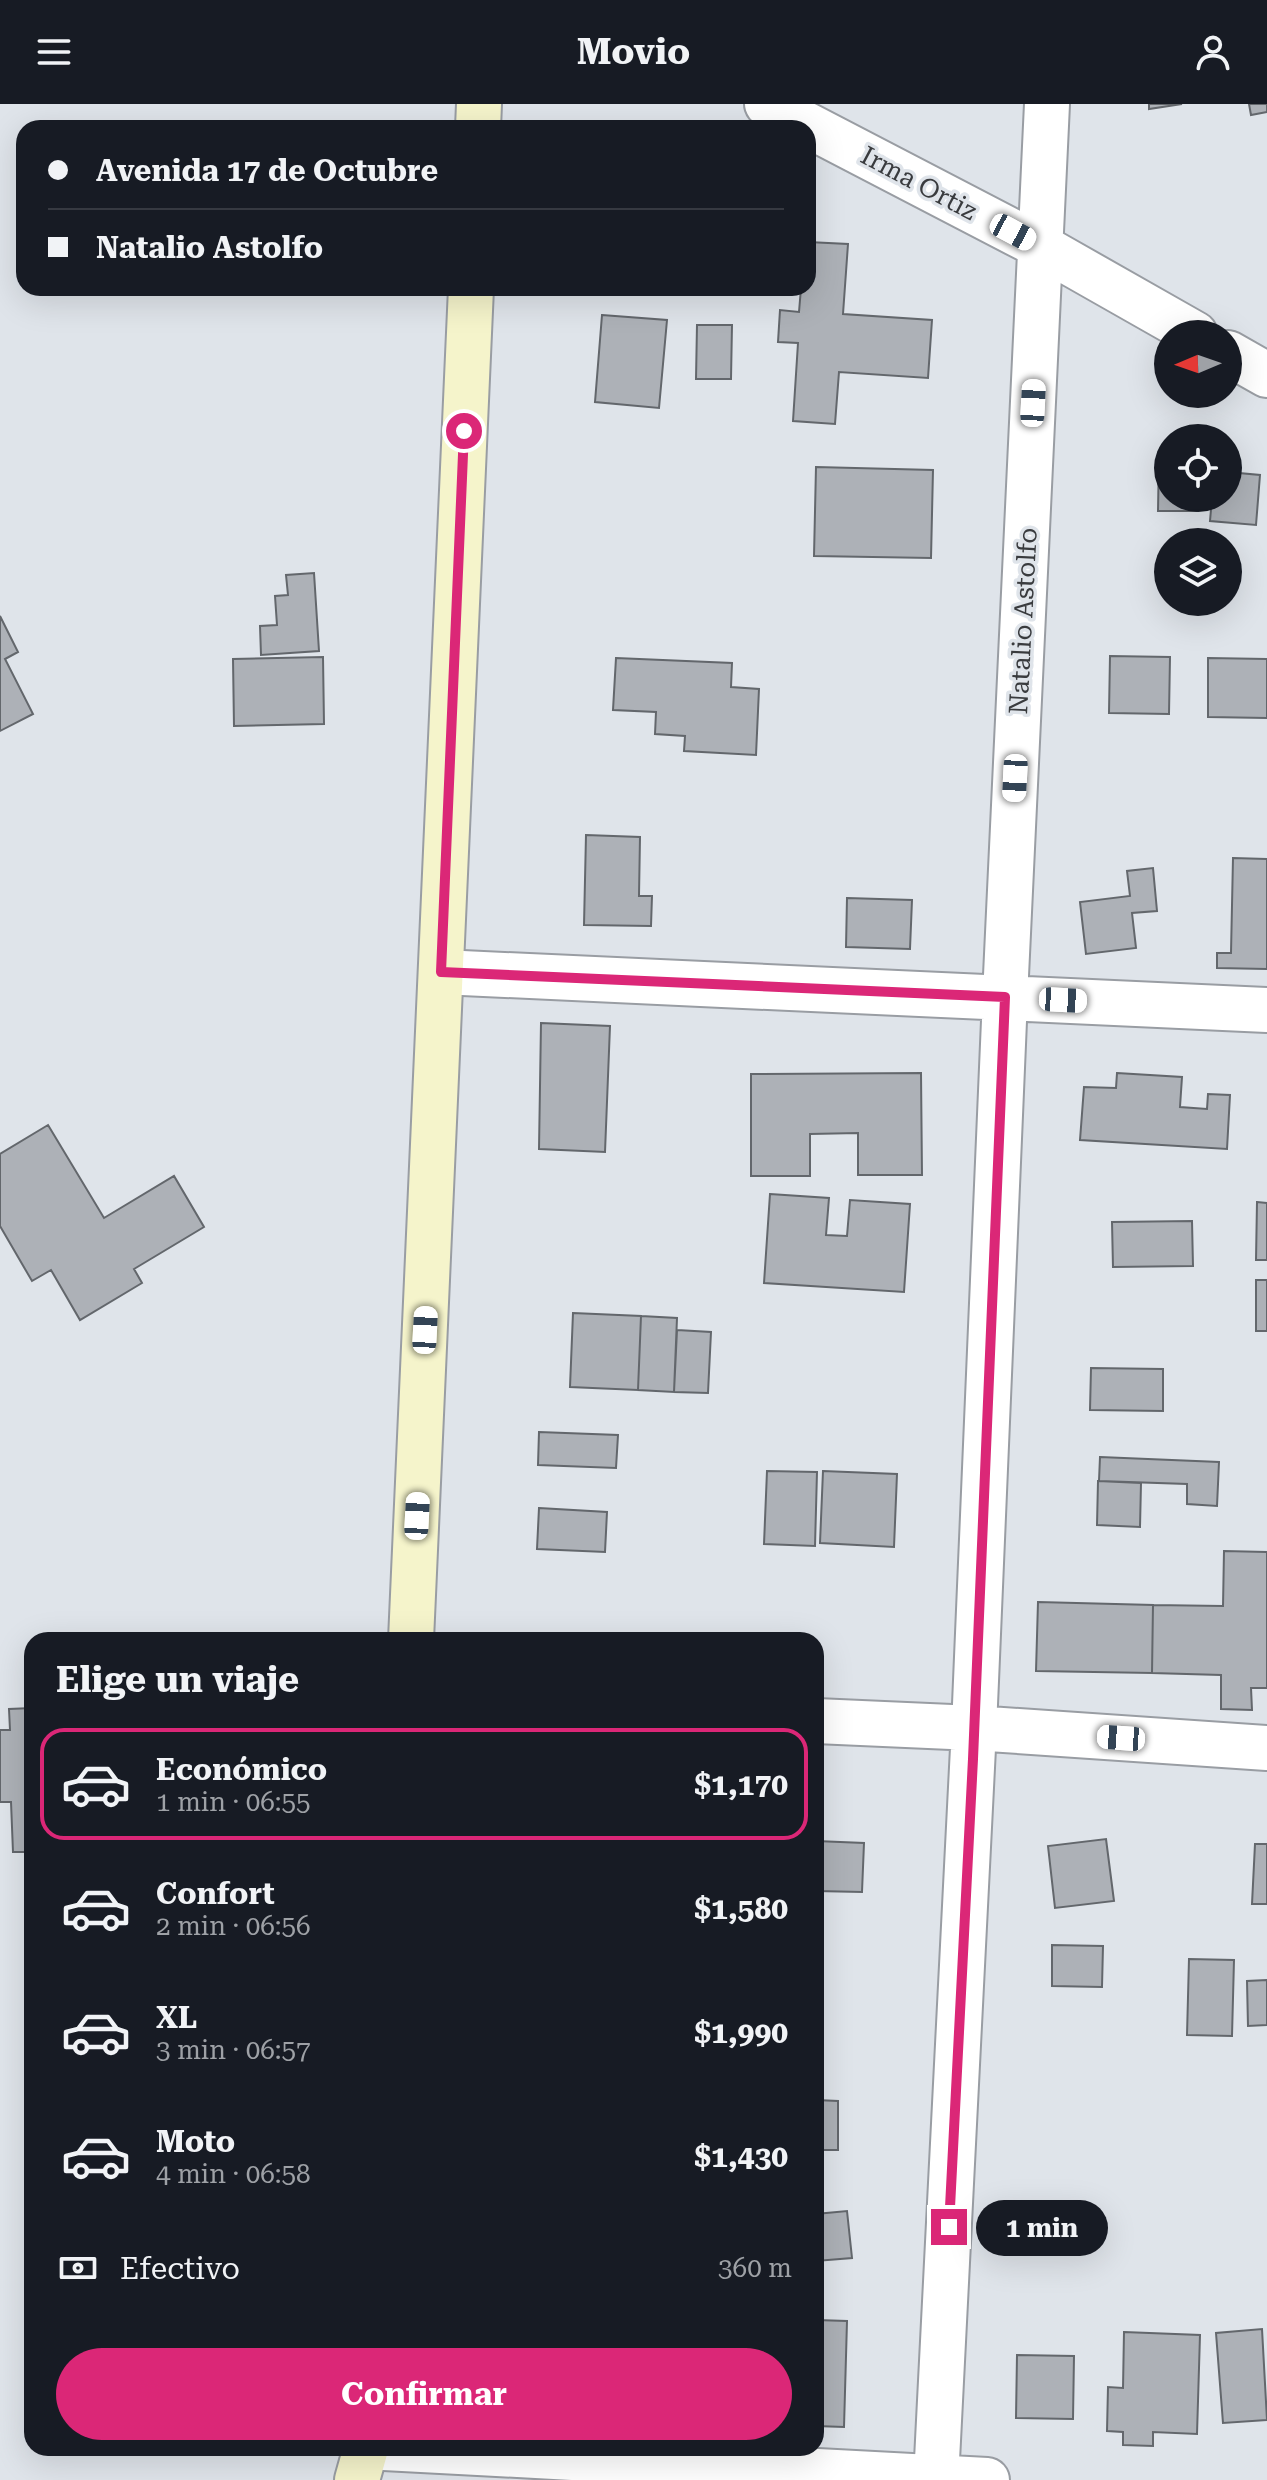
<!DOCTYPE html>
<html lang="es">
<head>
<meta charset="utf-8">
<style>
	body { margin:0; font-family:"Roboto Serif",serif; background:#20242c; color:#f1f3f6; height:100vh; display:flex; flex-direction:column; font-size:30px; white-space:nowrap }
	* { box-sizing:border-box; margin:0 }
	p { font-size:26px; color:#9ea1a6 }
	.icon { flex:none; width:44px; height:44px; fill:none; stroke:currentColor; stroke-width:2; stroke-linecap:round; stroke-linejoin:round }
	.map { position:relative; flex:1; overflow:hidden }
	.drawer { position:absolute; left:24px; top:1528px; width:800px; height:824px; display:flex; flex-direction:column; background:#171b24; border-radius:24px; box-shadow:0 8px 32px #0002 }
	.drawer>* { flex:none }
	.hud { position:absolute; left:16px; top:16px; width:800px; height:176px; border-radius:24px; box-shadow:0 8px 32px #0002; display:grid; align-content:center; height:176px; padding:0 32px; background:#171b24 }
	.needle { width:52px; rotate:268deg }
	.controls { position:absolute; left:1154px; top:216px; display:grid; gap:16px }
	.controls a { display:grid; place-items:center; width:88px; height:88px; border-radius:50%; background:#171b24; box-shadow:0 8px 32px #0002; font-size:40px }
	.end { position:absolute; width:36px; height:36px; margin:-18px; border:10px solid #db2777; background:#fff; box-shadow:0 0 0 4px #fff }
	.from { border-radius:50% }
	.bubble { position:absolute; height:56px; border-radius:28px; background:#171b24; box-shadow:0 8px 32px #0002; font-size:26px; font-weight:700; line-height:56px; text-align:center }
	.car { position:absolute; width:24px; height:48px; margin:-24px -12px; border-radius:10px; box-shadow:0 0 6px 2px #0007; background:linear-gradient(#fff 24%,#345 0 40%,#fff 0 76%,#345 0 86%,#fff 0) }
	.hud b { display:flex; align-items:center; gap:28px; height:76px; font-size:30px }
	.hud b+b { border-top:2px solid #363941 }
	.hud i { width:20px; height:20px; background:#f1f3f6 }
	ul { padding:0; list-style:none }
	li { display:flex; align-items:center; gap:24px; height:112px; margin:0 16px 12px; padding:0 16px; border:4px solid transparent; border-radius:24px }
	li div { flex:1 }
	li b { display:block; font-size:30px }
	li em { font-style:normal; font-weight:700 }
	li.current { border-color:#db2777 }
	li>.icon { width:72px; height:72px; stroke-width:1.5 }
	h2 { padding:0 32px; font-size:36px; line-height:96px }
	.pay { display:flex; align-items:center; gap:20px; height:88px; padding:0 32px; font-size:30px }
	.pay p { margin-inline-start:auto }
	.cta { display:flex; gap:16px; margin-top:auto; padding:16px 32px }
	.cta a { flex:1; height:92px; border-radius:48px; background:#db2777; color:#fff; font-size:32px; font-weight:700; line-height:92px; text-align:center }
	header { display:flex; justify-content:space-between; align-items:center; height:104px; padding:0 32px; background:#171b24; font-size:36px; font-weight:700 }
	.map>svg:first-child { display:block }
</style>
</head>
<body>
<header><svg class="icon" aria-label="menu" viewBox="0 0 24 24"><path d="M4 6h16M4 12h16M4 18h16"/></svg>Movio<svg class="icon" aria-label="person" viewBox="0 0 24 24"><circle cx="12" cy="8" r="4"/><path d="M4 21q1-7 8-7t8 7"/></svg></header>
<div class="map">
<svg width="1267" height="2376" viewBox="0 0 1267 2376">
	<rect width="100%" height="100%" fill="#dfe4ea"/>
	<path fill="#adb1b7" stroke="#63676c" stroke-width="2" d="M1149,0H1182L1149,5Z
		M1249,0H1267V8L1251,11Z
		M808,138L848,140L843,210L932,216L928,274L839,268L835,320L793,317L798,239L778,238L780,206L799,208L801,184H808Z
		M602,211L667,216L659,304L595,298Z
		M697,221H732L731,275H696Z
		M1159,349H1168V394H1196V407H1158Z
		M816,363L933,366L931,454L814,452Z
		M1228,368L1260,371L1256,421L1210,417L1212,394H1228Z
		M314,469L319,547L261,551L260,522L277,521L275,492L288,491L286,471Z
		M0,512L18,548L5,555L33,610L0,627Z
		M1110,552L1170,553L1169,610L1109,609Z
		M323,553L324,620L234,622L233,555Z
		M616,554L732,559L731,583L759,585L756,651L684,647L685,632L655,630L656,608L613,606Z
		M1208,554L1267,555V614L1208,613Z
		M586,731L640,733L639,792H652L651,822L584,821Z
		M1233,754L1267,755V865L1217,864V849H1231Z
		M1153,764L1157,807L1132,809L1136,844L1086,850L1080,798L1130,792L1127,767Z
		M847,794L912,796L910,845L846,843Z
		M541,919L610,922L605,1048L539,1045Z
		M921,969L922,1071H858V1029L810,1030V1072H751V970Z
		M1117,969L1182,973L1180,1003L1207,1005L1208,990L1230,991L1227,1045L1080,1036L1084,983L1116,984Z
		M48,1021L104,1114L174,1072L204,1123L134,1165L142,1179L80,1216L51,1166L32,1177L0,1122V1050Z
		M770,1090L829,1094L826,1131L847,1132L850,1096L910,1100L904,1188L764,1179Z
		M1257,1098L1267,1099V1156H1256Z
		M1192,1117L1193,1162L1113,1163L1112,1118Z
		M1256,1176H1267V1227H1256Z
		M573,1209L641,1212L638,1286L570,1283Z
		M641,1212L677,1214L674,1288L638,1286Z
		M677,1226L711,1228L708,1289L674,1288Z
		M1091,1264L1163,1265V1307L1090,1306Z
		M539,1328L618,1331L616,1364L538,1361Z
		M1100,1353L1219,1358L1217,1402L1187,1400V1380L1099,1377Z
		M767,1367L817,1368L815,1442L764,1440Z
		M823,1367L897,1370L894,1443L820,1439Z
		M1098,1377L1141,1379L1140,1423L1097,1421Z
		M539,1404L607,1408L605,1448L537,1445Z
		M1224,1447L1267,1448V1584H1251L1252,1606L1221,1605V1571L1152,1569L1153,1501L1223,1502Z
		M1038,1498L1153,1501L1152,1569L1036,1567Z
		M32,1604V1748H13L11,1698H0V1626H10L9,1605Z
		M1106,1735L1114,1797L1055,1804L1048,1742Z
		M816,1737L864,1739L862,1788L816,1787Z
		M1255,1740H1267V1800H1252Z
		M1052,1841L1103,1842L1102,1883L1052,1882Z
		M1189,1855L1234,1856L1232,1932L1187,1931Z
		M1267,1876V1921L1248,1922L1247,1877Z
		M816,1996L838,1997V2046H816Z
		M847,2107L852,2154L816,2157V2110Z
		M816,2216L847,2217L844,2323L816,2322Z
		M1262,2225L1267,2316L1223,2319L1216,2229Z
		M1124,2228L1200,2231L1197,2330L1153,2328V2342L1123,2341V2328L1107,2327L1108,2283L1123,2284Z
		M1017,2251L1074,2252L1073,2315L1016,2314Z"/>
	<g fill="none" stroke-linecap="round" stroke-linejoin="round">
		<defs>
			<path id="minor" d="M767,0L1040,142L1195,230
				M1228,249L1267,271
				M441,868L1267,906
				M816,1617L974,1624L1267,1644
				M384,2344L987,2376
				M936,2376L974,1624L1005,893L1047,0"/>
			<path id="secondary" d="M478,24L479,0
				M411,1536L471,184
				M357,2376L366,2344"/>
		</defs>
		<use href="#minor" stroke="#999da3" stroke-width="48"/>
		<use href="#secondary" stroke="#999da3" stroke-width="48"/>
		<use href="#minor" stroke="#fff" stroke-width="44"/>
		<use href="#secondary" stroke="#f5f4cb" stroke-width="44"/>
	</g>
	<g fill="none" stroke-linecap="round" stroke-linejoin="round">
		<path stroke="#db2777" stroke-width="10" d="M464,327L441,868L1005,893L973,1655L949,2123"/>
	</g>
	<g text-anchor="middle" dominant-baseline="central" stroke-width="7" stroke-linejoin="round" paint-order="stroke">
		<g font-size="26" fill="#393b3e" stroke="#dfe4ea">
			<text transform="translate(919 79) rotate(28)">Irma Ortiz</text>
			<text transform="translate(1023 517) rotate(-87)">Natalio Astolfo</text>
		</g>
	</g>
</svg>
<div class="controls">
<a><svg class="needle" viewBox="-14 -14 28 28"><path d="M0-13l5 13h-10z" fill="#e53935"/><path d="M0 13l5-13h-10z" fill="#9ea1a6"/></svg></a>
<a><svg class="icon" aria-label="locate" viewBox="0 0 24 24"><circle cx="12" cy="12" r="6"/><path d="M12 2v4M12 18v4M2 12h4M18 12h4"/></svg></a>
<a><svg class="icon" aria-label="layers" viewBox="0 0 24 24"><path d="M12 4l9 5-9 5-9-5zM3 14l9 5 9-5"/></svg></a>
</div>
<i class="end from" style="left:464px;top:327px"></i>
<i class="end" style="left:949px;top:2123px"></i>
<div class="bubble" style="left:976px;top:2096px;width:132px">1 min</div>
<i class="car" style="left:1013px;top:128px;rotate:118deg"></i>
<i class="car" style="left:1033px;top:299px;rotate:3deg"></i>
<i class="car" style="left:1015px;top:674px;rotate:183deg"></i>
<i class="car" style="left:1063px;top:896px;rotate:93deg"></i>
<i class="car" style="left:425px;top:1226px;rotate:3deg"></i>
<i class="car" style="left:417px;top:1412px;rotate:3deg"></i>
<i class="car" style="left:1121px;top:1634px;rotate:274deg"></i>
<div class="hud">
<b><i class="from"></i>Avenida 17 de Octubre</b>
<b><i></i>Natalio Astolfo</b>
</div>
<section class="drawer">
<h2>Elige un viaje</h2>
<ul>
<li class="current"><svg class="icon" aria-label="car" viewBox="0 0 24 24"><path d="M5 17H2v-5l4-1 3-4h7l3 4 3 1v5h-3M9 17h6M6 11h13"/><circle cx="7" cy="17" r="2"/><circle cx="17" cy="17" r="2"/></svg><div><b>Económico</b><p>1 min · 06:55</p></div><em>$1,170</em></li>
<li><svg class="icon" aria-label="car" viewBox="0 0 24 24"><path d="M5 17H2v-5l4-1 3-4h7l3 4 3 1v5h-3M9 17h6M6 11h13"/><circle cx="7" cy="17" r="2"/><circle cx="17" cy="17" r="2"/></svg><div><b>Confort</b><p>2 min · 06:56</p></div><em>$1,580</em></li>
<li><svg class="icon" aria-label="car" viewBox="0 0 24 24"><path d="M5 17H2v-5l4-1 3-4h7l3 4 3 1v5h-3M9 17h6M6 11h13"/><circle cx="7" cy="17" r="2"/><circle cx="17" cy="17" r="2"/></svg><div><b>XL</b><p>3 min · 06:57</p></div><em>$1,990</em></li>
<li><svg class="icon" aria-label="car" viewBox="0 0 24 24"><path d="M5 17H2v-5l4-1 3-4h7l3 4 3 1v5h-3M9 17h6M6 11h13"/><circle cx="7" cy="17" r="2"/><circle cx="17" cy="17" r="2"/></svg><div><b>Moto</b><p>4 min · 06:58</p></div><em>$1,430</em></li>
</ul>
<div class="pay"><svg class="icon" aria-label="cash" viewBox="0 0 24 24"><path d="M3 7h18v10H3z"/><circle cx="12" cy="12" r="2"/></svg>Efectivo<p>360 m</p></div>
<div class="cta"><a>Confirmar</a></div>
</section>
</div>
</body>
</html>
